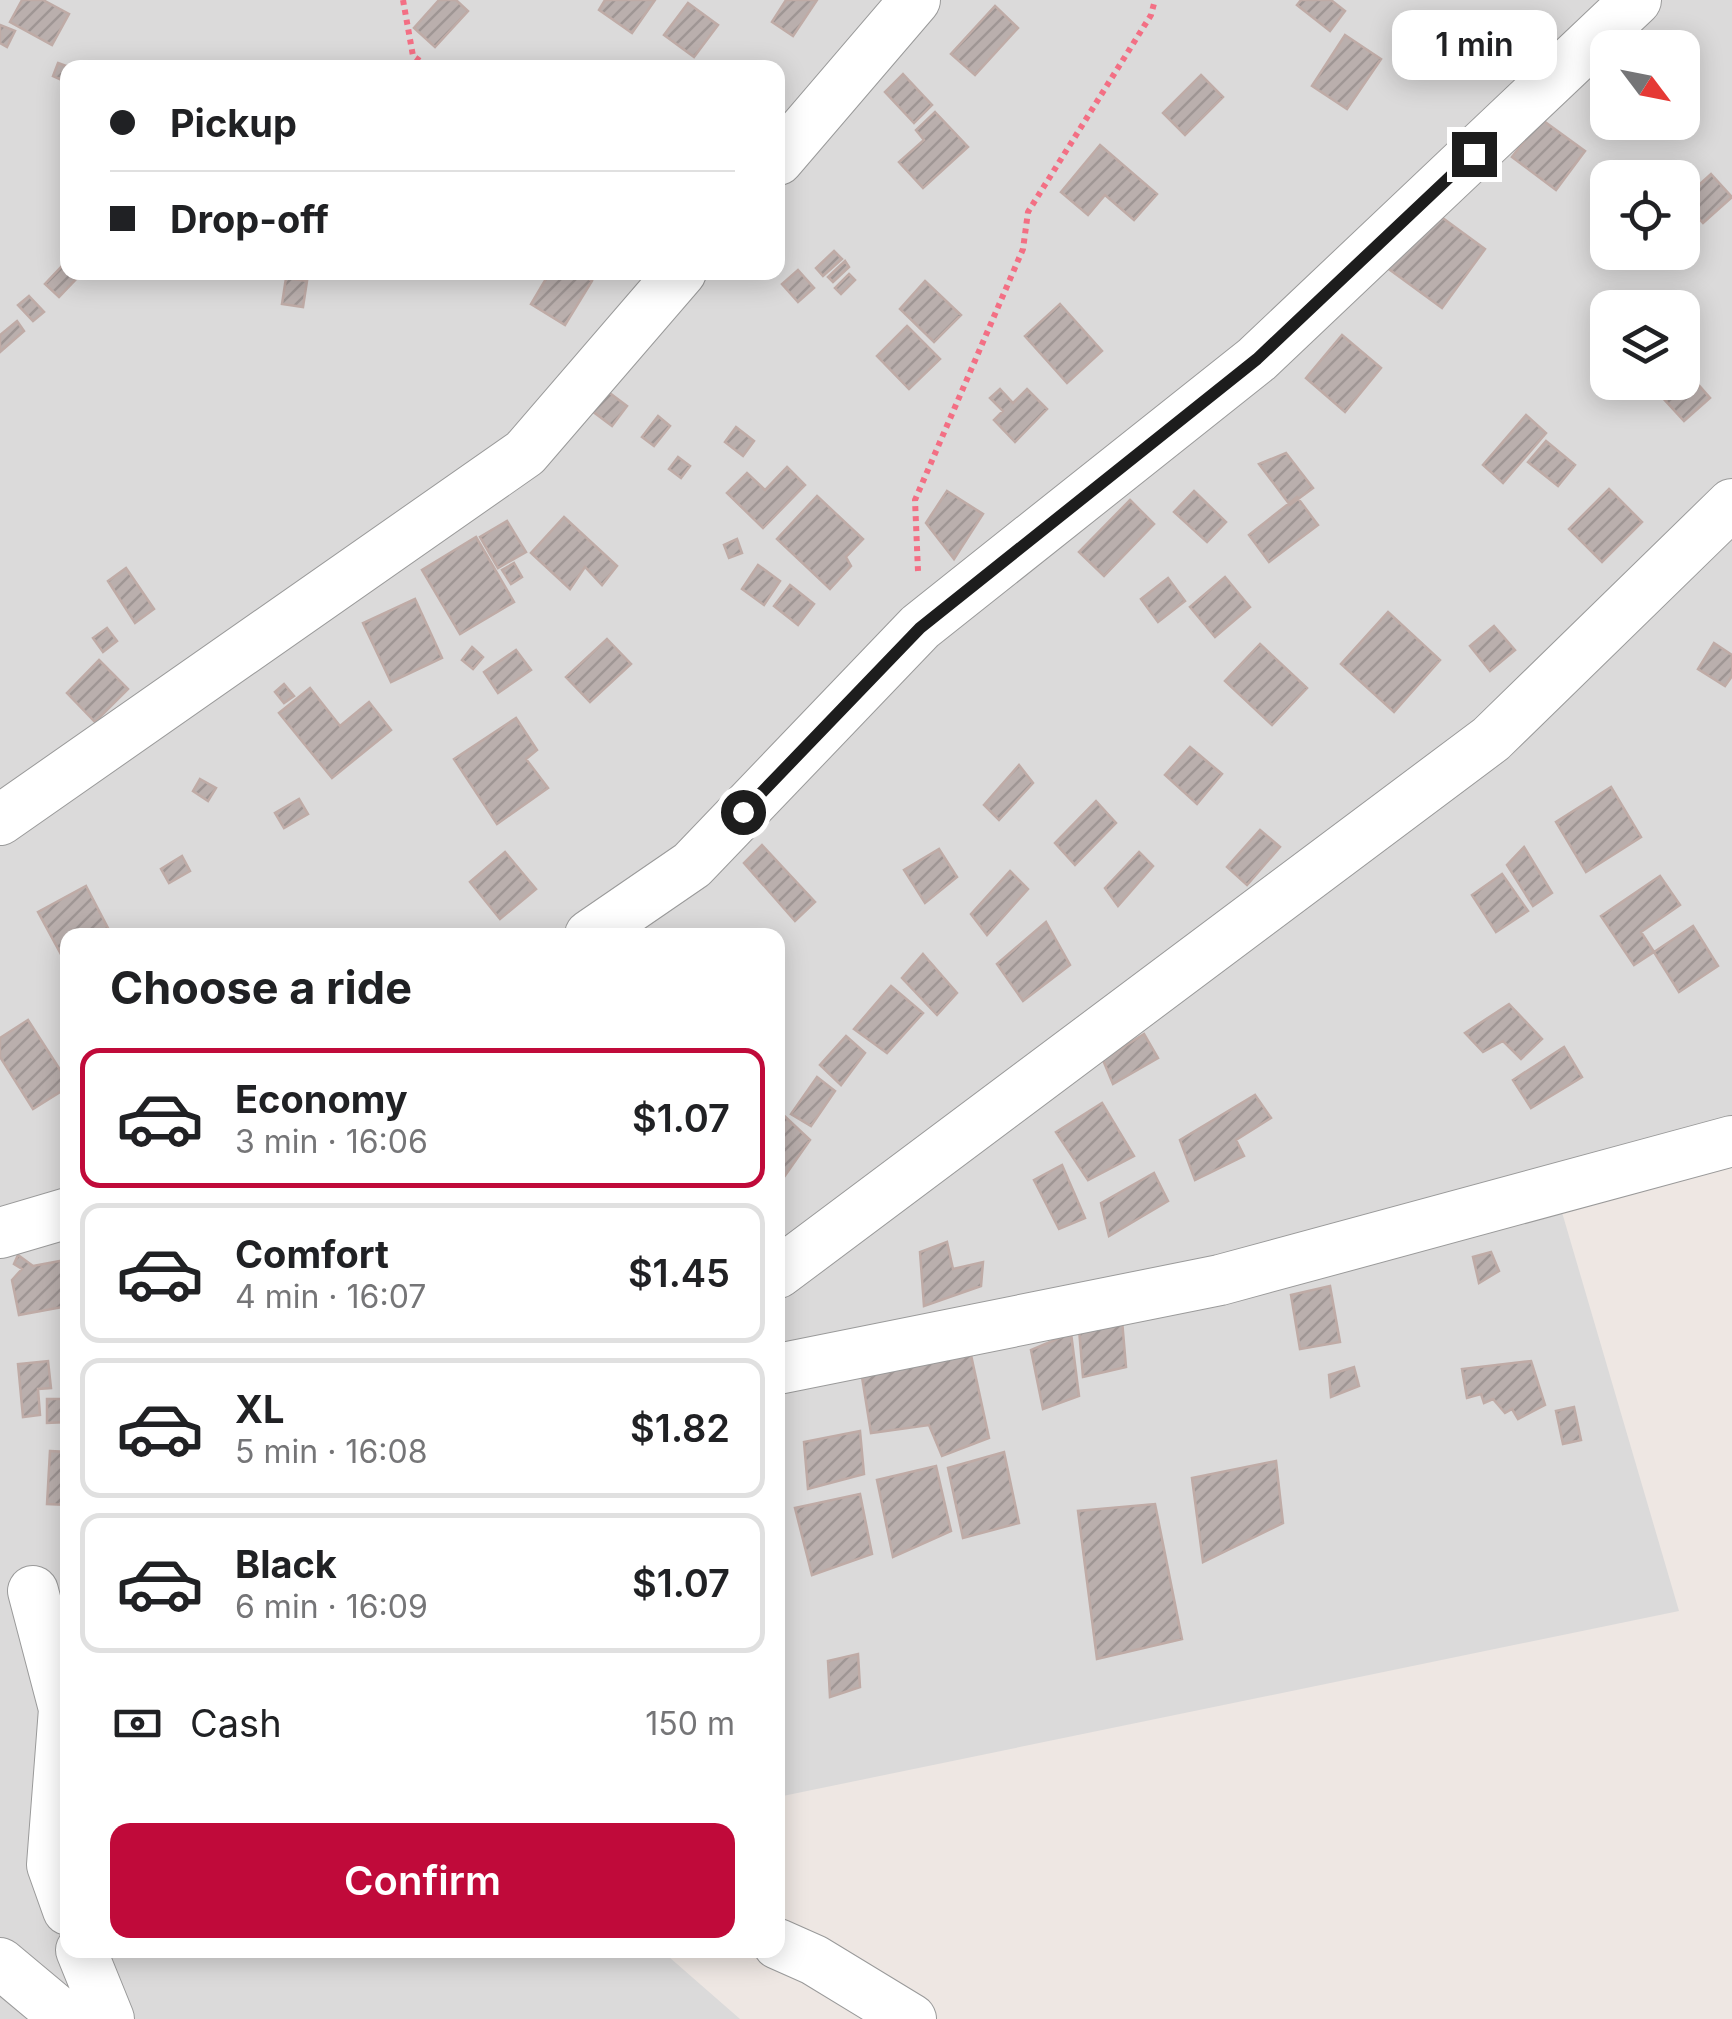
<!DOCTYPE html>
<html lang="en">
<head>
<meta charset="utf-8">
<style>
	body { margin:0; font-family:Inter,sans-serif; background:#f2f2f2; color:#202124; height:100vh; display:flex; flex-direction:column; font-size:38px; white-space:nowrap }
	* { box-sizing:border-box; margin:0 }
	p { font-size:32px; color:#757577 }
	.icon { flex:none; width:55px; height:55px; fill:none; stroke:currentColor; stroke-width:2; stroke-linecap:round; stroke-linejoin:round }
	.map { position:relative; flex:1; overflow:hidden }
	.sheet { position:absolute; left:60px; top:928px; width:725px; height:1030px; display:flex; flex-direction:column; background:#fff; border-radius:20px; box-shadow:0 5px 25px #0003 }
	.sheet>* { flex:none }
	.top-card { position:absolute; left:60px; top:60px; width:725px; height:220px; border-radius:20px; box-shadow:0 5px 25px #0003; display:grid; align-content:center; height:220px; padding:0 50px; background:#fff }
	.needle { width:65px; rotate:122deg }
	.fabs { position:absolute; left:1590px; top:30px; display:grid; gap:20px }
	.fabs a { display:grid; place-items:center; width:110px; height:110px; border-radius:20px; background:#fff; box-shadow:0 5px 25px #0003; font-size:50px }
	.end { position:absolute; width:45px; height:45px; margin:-22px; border:12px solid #1d1d1d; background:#fff; box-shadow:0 0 0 5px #fff }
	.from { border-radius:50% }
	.bubble { position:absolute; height:70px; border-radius:20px; background:#fff; box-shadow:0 5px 25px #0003; font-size:32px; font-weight:600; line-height:70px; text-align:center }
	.top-card b { display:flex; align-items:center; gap:35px; height:95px; font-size:38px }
	.top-card b+b { border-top:2px solid #e0e0e0 }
	.top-card i { width:25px; height:25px; background:#202124 }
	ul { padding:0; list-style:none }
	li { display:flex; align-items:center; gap:30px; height:140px; margin:0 20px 15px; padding:0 30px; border:5px solid #e0e0e0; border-radius:20px }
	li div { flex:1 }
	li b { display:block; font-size:38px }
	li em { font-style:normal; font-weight:600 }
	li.on { border-color:#c00a3a }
	li>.icon { width:90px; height:90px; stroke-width:1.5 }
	h2 { padding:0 50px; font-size:45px; line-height:120px }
	.pay { display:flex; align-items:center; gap:25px; height:110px; padding:0 50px; font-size:38px }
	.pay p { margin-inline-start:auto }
	.action { display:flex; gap:20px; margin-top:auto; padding:20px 50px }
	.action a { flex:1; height:115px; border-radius:20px; background:#c00a3a; color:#fff; font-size:40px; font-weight:600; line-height:115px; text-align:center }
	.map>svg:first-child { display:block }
</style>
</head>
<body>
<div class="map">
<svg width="1732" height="2019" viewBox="0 0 1732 2019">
	<defs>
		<pattern id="building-hatch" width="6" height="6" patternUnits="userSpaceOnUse" patternTransform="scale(2.5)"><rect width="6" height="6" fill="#baafad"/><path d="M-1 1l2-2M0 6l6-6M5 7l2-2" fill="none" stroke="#9f9694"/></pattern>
	</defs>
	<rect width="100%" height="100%" fill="#eee7e3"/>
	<path fill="#dbdada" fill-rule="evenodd" d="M0,0H1732V1115L1549,1168L1679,1611L778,1797V935H68V1950H661L740,2019H0ZM1608,48H1682V122H1608ZM68,68H778V272H68ZM1608,178H1682V252H1608ZM1608,308H1682V382H1608Z"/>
	<path fill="url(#building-hatch)" stroke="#bfaba6" stroke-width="2.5" d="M22,0H43L69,14L52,45L10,22Z
		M439,0H456L468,11L435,47L414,28Z
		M605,0H655L632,33L599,10Z
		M786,0H817L793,36L772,22Z
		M1301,0H1331L1345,11L1330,31L1297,5Z
		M688,3L718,25L694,57L664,35Z
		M995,6L1018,28L975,75L951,54Z
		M0,25L15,31L7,47L0,43Z
		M1345,35L1381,59L1347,109L1312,86Z
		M58,63L69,67L64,81L53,76Z
		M903,74L932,105L914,123L885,92Z
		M1201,75L1223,97L1185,135L1163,113Z
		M935,112L968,147L923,188L899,162L924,140L916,130Z
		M1541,119L1585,151L1556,190L1512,157Z
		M1100,145L1157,194L1134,220L1105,195L1088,215L1061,192Z
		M1711,174L1732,197L1703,223L1682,200Z
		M1429,208L1485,249L1442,308L1386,267Z
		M834,251L842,259L823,276L816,268Z
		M845,261L849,267L833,282L828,277Z
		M64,264L68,272L78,277L59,297L45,284Z
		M798,270L814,288L798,302L782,284Z
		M550,272H578L592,281L565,325L531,304Z
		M849,274L855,280L841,294L835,288Z
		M286,278L307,281L303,307L282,304Z
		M925,281L961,315L934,342L900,309Z
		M29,296L44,312L33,321L18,305Z
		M1060,304L1102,351L1067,383L1025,336Z
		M17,321L24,331L0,352V335Z
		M907,326L940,359L909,389L877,356Z
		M1342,335L1381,368L1345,412L1306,378Z
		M1689,374L1710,398L1684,421L1662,397Z
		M1000,389L1013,403L1027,389L1047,409L1015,442L994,420L1003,411L990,398Z
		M607,391L627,406L612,426L592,411Z
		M1526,415L1546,433L1503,483L1483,465Z
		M658,416L670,426L654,446L642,437Z
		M736,427L754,441L743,456L725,442Z
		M1546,441L1575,465L1558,486L1528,462Z
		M1286,453L1313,488L1290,505L1259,464Z
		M678,457L690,466L681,478L669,469Z
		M787,467L805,485L763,528L727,493L747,473L765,490Z
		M1609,489L1642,522L1602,562L1569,529Z
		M947,491L983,514L954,559L926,523Z
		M1194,491L1226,522L1207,542L1174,512Z
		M817,496L863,539L846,557L851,566L830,589L777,539Z
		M1297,497L1318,525L1269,562L1249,535Z
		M1130,500L1154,524L1104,576L1079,552Z
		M564,517L617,566L602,585L585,567L570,589L531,553Z
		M507,521L526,552L498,568L480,537Z
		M476,537L514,602L460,634L422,570Z
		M737,539L742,553L729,558L724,545Z
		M514,563L522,577L511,584L502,570Z
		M758,565L780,581L764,605L742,589Z
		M126,568L154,609L135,623L108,581Z
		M1225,577L1250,607L1215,637L1190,607Z
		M1168,578L1185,601L1158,622L1141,599Z
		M790,585L814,604L798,625L774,606Z
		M415,599L442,658L391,682L363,623Z
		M1388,612L1440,660L1394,712L1341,664Z
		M1494,626L1515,650L1490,671L1470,646Z
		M107,628L117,641L103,652L93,638Z
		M607,639L631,664L590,702L566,677Z
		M1714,643L1732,655V676L1725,686L1698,669Z
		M1260,644L1307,688L1272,725L1225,681Z
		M472,647L483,657L473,669L462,660Z
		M516,650L531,670L498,693L484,672Z
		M99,660L128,689L95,722L67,693Z
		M284,684L294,696L284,703L275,692Z
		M310,688L340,726L369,702L391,730L332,778L279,713Z
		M516,718L537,750L526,759L548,788L497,824L454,759Z
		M1190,747L1222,774L1197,804L1165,775Z
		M1019,765L1033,783L999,820L984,805Z
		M200,779L216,788L208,801L193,791Z
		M1611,787L1641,837L1586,872L1556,822Z
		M299,799L308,814L284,828L275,813Z
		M1096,801L1116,823L1075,865L1055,843Z
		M1260,830L1280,847L1247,885L1227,867Z
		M762,845L815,902L795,921L744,863Z
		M1524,847L1552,893L1533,906L1507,865Z
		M939,849L957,877L925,903L904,870Z
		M505,852L536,889L500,919L470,882Z
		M1139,852L1153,866L1118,906L1105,888Z
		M182,856L190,871L169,883L161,869Z
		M1010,871L1028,889L987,935L971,914Z
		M1502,874L1528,911L1496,932L1472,895Z
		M1660,876L1680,905L1641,932L1654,952L1634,965L1601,916Z
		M86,886L109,930L100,935H68V953L62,956L38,912Z
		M1046,922L1070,965L1023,1001L997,964Z
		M1693,926L1718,966L1679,992L1654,952Z
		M923,954L957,993L937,1015L902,978Z
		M891,986L923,1013L887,1053L854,1029Z
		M1509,1004L1542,1039L1521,1059L1503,1041L1483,1052L1465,1033Z
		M28,1020L68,1082V1087L33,1109L0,1057V1038Z
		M1144,1034L1158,1058L1113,1084L1103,1060Z
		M846,1036L865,1053L841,1085L820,1065Z
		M1564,1047L1582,1077L1531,1108L1513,1080Z
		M817,1077L835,1091L811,1126L791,1114Z
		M1255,1095L1271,1118L1236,1140L1244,1156L1195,1180L1180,1140Z
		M1102,1103L1134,1156L1088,1180L1056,1132Z
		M778,1110L810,1140L784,1177L778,1171Z
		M1062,1165L1085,1218L1059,1229L1034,1180Z
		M1154,1173L1168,1201L1109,1236L1101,1203Z
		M947,1242L953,1269L983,1262L981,1286L924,1306L920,1252Z
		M1491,1252L1499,1271L1479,1283L1473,1257Z
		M18,1255L33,1266L65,1260L68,1306L19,1315L12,1280L22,1269L14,1264Z
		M1330,1286L1340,1342L1300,1349L1291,1295Z
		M1122,1320L1126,1367L1083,1377L1079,1329Z
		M1071,1333L1079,1396L1043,1409L1031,1350Z
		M971,1355L989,1438L942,1456L929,1425L871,1433L862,1377Z
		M48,1361L51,1388L38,1389L40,1415L23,1417L18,1364Z
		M1531,1361L1545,1405L1518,1419L1512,1409L1505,1413L1493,1399L1484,1403L1481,1394L1467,1398L1462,1369Z
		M1354,1367L1359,1386L1331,1397L1329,1375Z
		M47,1399H68V1422L47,1423Z
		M1574,1407L1581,1440L1563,1444L1556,1411Z
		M860,1431L864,1474L808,1489L804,1442Z
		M50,1451L68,1452V1505L47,1504Z
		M1004,1452L1019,1523L963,1538L948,1468Z
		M1276,1461L1283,1523L1203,1562L1192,1478Z
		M936,1466L951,1531L893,1557L877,1480Z
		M860,1494L872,1554L812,1575L795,1508Z
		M1155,1504L1182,1639L1097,1659L1078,1511Z
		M858,1654L860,1687L830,1697L828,1661Z"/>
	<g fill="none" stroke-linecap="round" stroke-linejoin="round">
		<defs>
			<path id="minor" d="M778,160L915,0
				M0,820L525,453L681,272
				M590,935L692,865L920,627L1257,359L1636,0
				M0,1233L68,1213
				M778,1273L1491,739L1732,504
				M778,1369L1220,1280L1732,1141
				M33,1591L64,1709L52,1865L68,1910
				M778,1944L814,1960L911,2019
				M81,1950L109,2019
				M0,1963L67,2019"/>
		</defs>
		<use href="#minor" stroke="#9a9a9a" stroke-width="52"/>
		<path stroke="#f36f84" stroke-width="6" stroke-dasharray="5 5" stroke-linecap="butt" d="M403,0L413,56L430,68
			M918,571L915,500L1023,249L1028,212L1151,15L1155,0"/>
		<use href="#minor" stroke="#fff" stroke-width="50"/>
	</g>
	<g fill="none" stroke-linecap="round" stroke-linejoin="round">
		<path stroke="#1d1d1d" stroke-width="12" d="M743,812L920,628L1257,359L1474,154"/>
	</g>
</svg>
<div class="fabs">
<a><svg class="needle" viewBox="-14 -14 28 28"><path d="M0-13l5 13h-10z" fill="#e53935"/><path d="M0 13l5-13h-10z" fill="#757577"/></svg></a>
<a><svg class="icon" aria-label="locate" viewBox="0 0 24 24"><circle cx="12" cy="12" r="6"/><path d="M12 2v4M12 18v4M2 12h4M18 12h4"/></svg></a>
<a><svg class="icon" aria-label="layers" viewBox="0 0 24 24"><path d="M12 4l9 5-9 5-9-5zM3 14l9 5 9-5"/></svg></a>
</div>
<i class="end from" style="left:743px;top:812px"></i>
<i class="end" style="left:1474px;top:154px"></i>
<div class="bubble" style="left:1392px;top:10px;width:165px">1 min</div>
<div class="top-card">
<b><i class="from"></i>Pickup</b>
<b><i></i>Drop-off</b>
</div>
<section class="sheet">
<h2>Choose a ride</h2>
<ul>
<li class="on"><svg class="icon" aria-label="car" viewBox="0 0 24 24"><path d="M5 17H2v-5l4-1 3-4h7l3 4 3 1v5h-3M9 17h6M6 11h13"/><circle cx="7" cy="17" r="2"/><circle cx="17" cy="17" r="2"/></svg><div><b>Economy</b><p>3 min · 16:06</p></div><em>$1.07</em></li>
<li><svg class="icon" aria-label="car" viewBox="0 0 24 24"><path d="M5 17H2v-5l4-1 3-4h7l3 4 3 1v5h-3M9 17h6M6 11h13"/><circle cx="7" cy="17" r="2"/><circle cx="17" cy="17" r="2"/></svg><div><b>Comfort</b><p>4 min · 16:07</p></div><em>$1.45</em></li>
<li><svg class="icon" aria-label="car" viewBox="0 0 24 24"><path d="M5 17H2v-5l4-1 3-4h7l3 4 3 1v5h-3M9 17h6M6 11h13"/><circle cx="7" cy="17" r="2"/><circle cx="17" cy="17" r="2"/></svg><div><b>XL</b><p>5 min · 16:08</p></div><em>$1.82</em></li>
<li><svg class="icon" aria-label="car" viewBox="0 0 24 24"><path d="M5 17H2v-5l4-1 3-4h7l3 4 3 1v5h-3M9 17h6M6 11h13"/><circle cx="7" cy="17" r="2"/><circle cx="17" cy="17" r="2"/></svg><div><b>Black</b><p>6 min · 16:09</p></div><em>$1.07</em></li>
</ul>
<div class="pay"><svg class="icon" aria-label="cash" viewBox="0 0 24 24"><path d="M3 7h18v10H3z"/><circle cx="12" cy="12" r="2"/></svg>Cash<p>150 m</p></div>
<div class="action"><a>Confirm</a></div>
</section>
</div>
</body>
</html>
